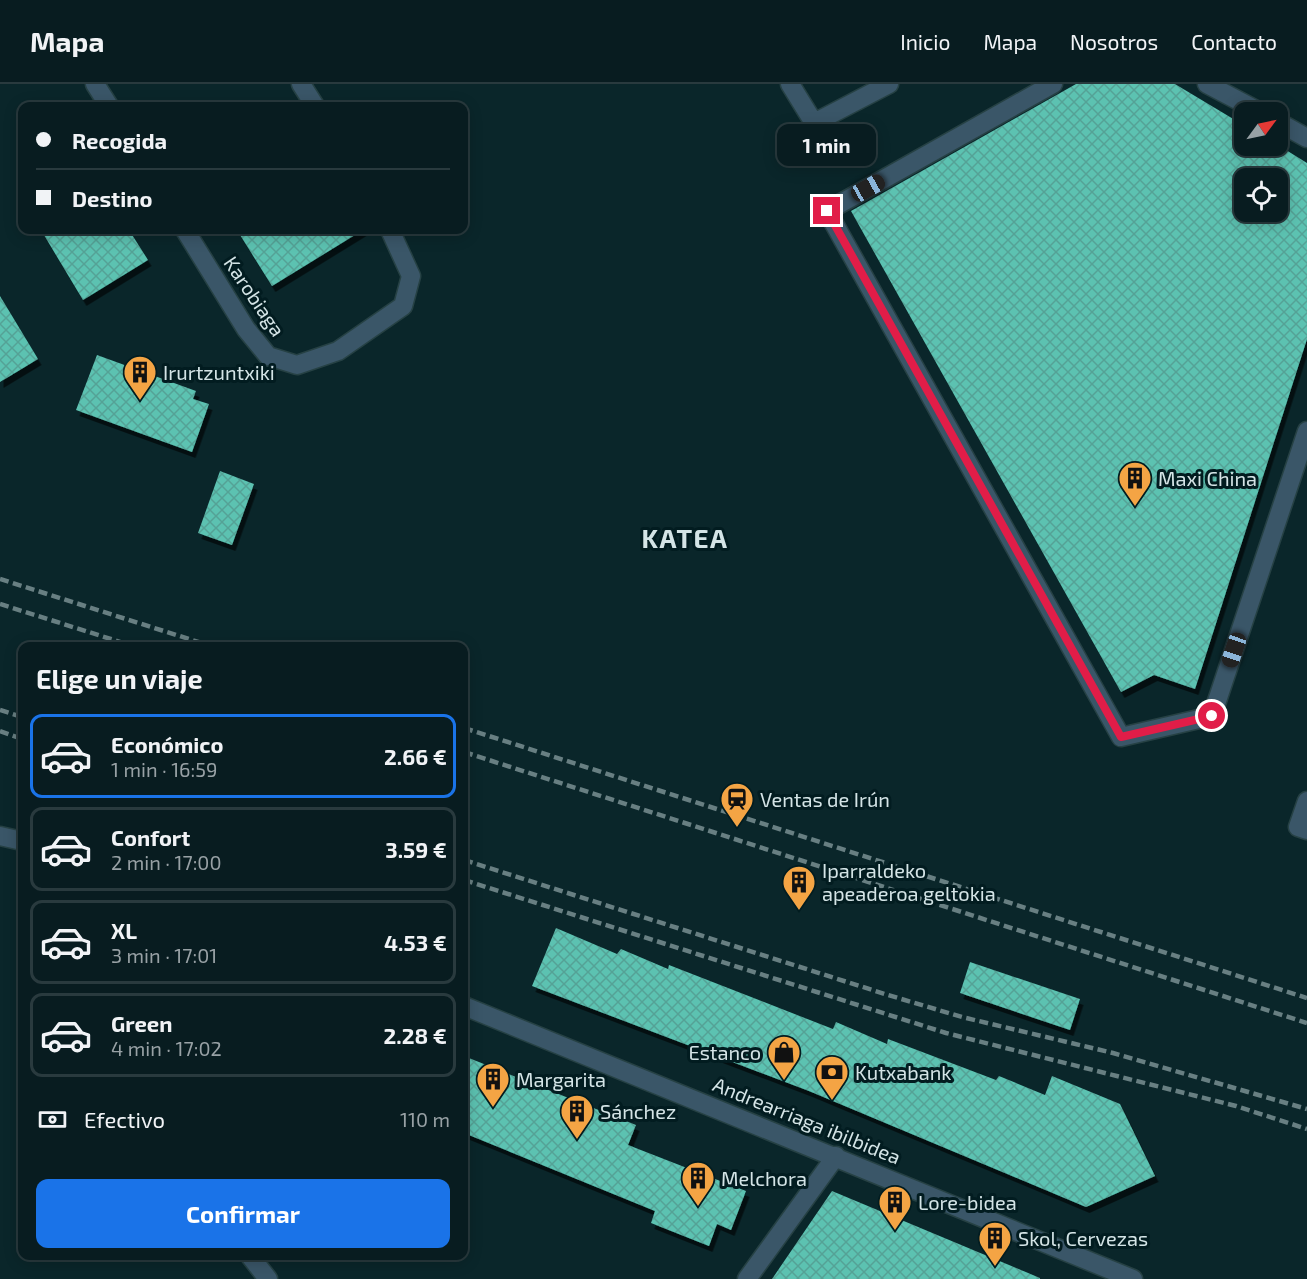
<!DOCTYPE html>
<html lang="es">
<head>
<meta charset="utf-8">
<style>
	body { margin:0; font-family:"Exo 2",sans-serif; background:#16292d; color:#f1f3f6; height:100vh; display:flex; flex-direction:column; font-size:22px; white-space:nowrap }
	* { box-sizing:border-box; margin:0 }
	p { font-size:20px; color:#98a1a5 }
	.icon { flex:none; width:33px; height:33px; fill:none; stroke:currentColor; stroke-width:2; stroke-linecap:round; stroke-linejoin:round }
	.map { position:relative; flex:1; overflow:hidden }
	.sheet { position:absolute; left:18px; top:558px; width:450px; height:618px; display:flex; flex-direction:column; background:#081c20; border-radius:12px; box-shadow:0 3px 15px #0003,0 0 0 2px #293a3e }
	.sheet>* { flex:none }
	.banner { position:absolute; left:18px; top:18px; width:450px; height:132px; border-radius:12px; box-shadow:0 3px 15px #0003,0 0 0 2px #293a3e; display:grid; align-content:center; height:132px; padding:0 18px; background:#081c20 }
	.needle { width:39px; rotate:57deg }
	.fabs { position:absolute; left:1234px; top:18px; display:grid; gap:12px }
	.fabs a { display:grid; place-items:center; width:54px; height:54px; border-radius:12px; background:#081c20; box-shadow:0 3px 15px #0003,0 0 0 2px #293a3e; font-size:30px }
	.end { position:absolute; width:27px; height:27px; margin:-14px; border:8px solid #e11d48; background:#fff; box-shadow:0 0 0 3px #fff }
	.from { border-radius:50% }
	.bubble { position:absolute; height:42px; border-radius:12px; background:#081c20; box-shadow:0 3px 15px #0003,0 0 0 2px #293a3e; font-size:20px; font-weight:700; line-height:42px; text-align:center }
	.car { position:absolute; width:18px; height:36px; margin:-18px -9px; border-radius:8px; box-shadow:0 0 4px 2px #0007; background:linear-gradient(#222 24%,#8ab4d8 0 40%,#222 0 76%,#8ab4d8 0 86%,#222 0) }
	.banner b { display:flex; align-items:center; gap:21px; height:57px; font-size:22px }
	.banner b+b { border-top:2px solid #293a3e }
	.banner i { width:15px; height:15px; background:#f1f3f6 }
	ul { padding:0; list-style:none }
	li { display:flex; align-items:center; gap:18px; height:84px; margin:0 12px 9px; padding:0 6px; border:3px solid #293a3e; border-radius:12px }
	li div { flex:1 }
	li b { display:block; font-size:22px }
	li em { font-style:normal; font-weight:700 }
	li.active { border-color:#1a73e8 }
	li>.icon { width:54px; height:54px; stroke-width:1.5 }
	h2 { padding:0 18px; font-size:27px; line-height:72px }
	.pay { display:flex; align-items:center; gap:15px; height:66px; padding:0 18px; font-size:22px }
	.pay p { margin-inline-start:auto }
	.button { display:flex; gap:12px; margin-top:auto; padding:12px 18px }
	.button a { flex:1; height:69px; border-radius:12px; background:#1a73e8; color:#fff; font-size:24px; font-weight:700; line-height:69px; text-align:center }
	header { display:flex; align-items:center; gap:36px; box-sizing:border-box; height:84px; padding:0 30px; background:#081c20; border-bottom:2px solid #293a3e }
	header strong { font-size:28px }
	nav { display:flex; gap:33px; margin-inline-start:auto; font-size:21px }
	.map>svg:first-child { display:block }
</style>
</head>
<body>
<header>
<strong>Mapa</strong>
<nav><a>Inicio</a><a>Mapa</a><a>Nosotros</a><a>Contacto</a></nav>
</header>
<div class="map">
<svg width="1307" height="1195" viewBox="0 0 1307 1195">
	<defs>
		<pattern id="building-cross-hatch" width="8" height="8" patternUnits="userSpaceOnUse" patternTransform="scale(1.5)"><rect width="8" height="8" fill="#5cc2b1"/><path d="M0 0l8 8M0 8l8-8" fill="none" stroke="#55a296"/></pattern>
		<filter id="shadow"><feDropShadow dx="3.5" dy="6" stdDeviation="0" flood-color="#0009"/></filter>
	</defs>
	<rect width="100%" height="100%" fill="#0a262a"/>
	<path fill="url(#building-cross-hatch)" fill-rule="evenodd" filter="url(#shadow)" d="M1076,0H1175L1245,42V62L1278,61L1307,79V255L1195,605L1154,591L1121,608L851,127ZM1245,94H1278V128H1245Z
		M41,146H129L148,176L83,216Z
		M237,146H363L272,202Z
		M0,212L38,275L0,298Z
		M97,271L196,307L193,315L209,320L192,368L76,326Z
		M220,387L254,400L232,461L198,449Z
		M556,844L617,870L621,865L668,885L669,881L833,945L836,938L887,960L888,955L996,996L999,992L1045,1011L1052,992L1120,1020L1155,1092L1086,1123L809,1007L532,902Z
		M970,878L1080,915L1070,946L960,909Z
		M464,972L636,1041L628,1061L746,1107L731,1146L717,1140L709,1162L651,1139L655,1127L464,1049Z
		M832,1107L1040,1194V1195H772Z"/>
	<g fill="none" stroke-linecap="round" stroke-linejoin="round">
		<defs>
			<path id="minor" d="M95,0L109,22
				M301,0L315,22
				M790,0L814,39L889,0
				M1053,0L827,127L1121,653L1212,632L1307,347
				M1207,0L1260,28
				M1278,38L1307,54
				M185,146L246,245L268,272L297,281L338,267L403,222L411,192L390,146
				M1307,717L1298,743L1307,746
				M0,752L22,757
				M464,922L1133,1195
				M250,1172L268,1195
				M747,1195L836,1072"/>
		</defs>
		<use href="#minor" stroke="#264144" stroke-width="21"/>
		<use href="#minor" stroke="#3a5668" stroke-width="18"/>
		<path stroke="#687f82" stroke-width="4.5" stroke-dasharray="9 4.5" stroke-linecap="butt" d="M0,495L211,562
			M0,520L133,562
			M0,626L22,633
			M464,644L1307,914
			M0,647L22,655
			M464,668L1307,939
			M464,776L888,911L962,933L1113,969L1307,1025
			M464,796L946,949L1236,1022L1307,1045"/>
	</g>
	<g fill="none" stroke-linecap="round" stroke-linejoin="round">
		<path stroke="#e11d48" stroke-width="8" d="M827,127L1121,653L1212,632"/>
	</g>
	<defs>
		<symbol id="building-pin" viewBox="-11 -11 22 30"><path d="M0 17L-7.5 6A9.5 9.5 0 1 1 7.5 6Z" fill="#f4a444" stroke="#021c20"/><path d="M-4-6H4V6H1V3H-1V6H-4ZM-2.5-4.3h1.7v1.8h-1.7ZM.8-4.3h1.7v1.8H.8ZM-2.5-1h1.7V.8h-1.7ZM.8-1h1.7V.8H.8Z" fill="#111"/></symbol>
		<symbol id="station-pin" viewBox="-11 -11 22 30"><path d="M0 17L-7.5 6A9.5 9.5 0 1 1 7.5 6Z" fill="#f4a444" stroke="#021c20"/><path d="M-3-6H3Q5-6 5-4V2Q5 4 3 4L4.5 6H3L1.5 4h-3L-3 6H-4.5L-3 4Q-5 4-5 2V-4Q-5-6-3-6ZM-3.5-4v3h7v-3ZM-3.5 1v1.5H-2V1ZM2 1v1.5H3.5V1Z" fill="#111"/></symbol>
		<symbol id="shop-pin" viewBox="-11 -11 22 30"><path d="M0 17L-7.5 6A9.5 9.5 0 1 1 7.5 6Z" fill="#f4a444" stroke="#021c20"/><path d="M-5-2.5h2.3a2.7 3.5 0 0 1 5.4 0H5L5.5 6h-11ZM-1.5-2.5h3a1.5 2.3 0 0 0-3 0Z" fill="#111"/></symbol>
		<symbol id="bank-pin" viewBox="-11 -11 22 30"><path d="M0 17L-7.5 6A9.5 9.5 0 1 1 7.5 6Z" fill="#f4a444" stroke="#021c20"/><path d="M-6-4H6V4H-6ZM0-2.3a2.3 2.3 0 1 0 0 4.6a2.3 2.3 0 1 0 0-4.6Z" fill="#111"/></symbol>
	</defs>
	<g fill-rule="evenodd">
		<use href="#building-pin" x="121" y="269" width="38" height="52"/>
		<use href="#building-pin" x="1116" y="375" width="38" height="52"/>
		<use href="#station-pin" x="718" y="696" width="38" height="52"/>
		<use href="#building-pin" x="780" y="779" width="38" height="52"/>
		<use href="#shop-pin" x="765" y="949" width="38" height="52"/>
		<use href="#bank-pin" x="813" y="969" width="38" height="52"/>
		<use href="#building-pin" x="474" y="976" width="38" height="52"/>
		<use href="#building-pin" x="558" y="1008" width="38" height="52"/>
		<use href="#building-pin" x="679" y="1075" width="38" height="52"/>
		<use href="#building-pin" x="876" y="1099" width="38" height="52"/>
		<use href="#building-pin" x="976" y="1135" width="38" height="52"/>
	</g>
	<g text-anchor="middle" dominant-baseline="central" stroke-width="6" stroke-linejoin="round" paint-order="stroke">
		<g font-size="20" fill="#d4e4e6" stroke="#021c20">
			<text transform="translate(255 212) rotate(56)">Karobiaga</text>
			<text transform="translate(807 1036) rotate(22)">Andrearriaga ibilbidea</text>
		</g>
		<g font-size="20" fill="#d4e4e6" stroke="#021c20" text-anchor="start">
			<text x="163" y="288">Irurtzuntxiki</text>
			<text x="1158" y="394">Maxi China</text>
			<text x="760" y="715">Ventas de Irún</text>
			<text x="822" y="786">Iparraldeko<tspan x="822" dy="23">apeaderoa geltokia</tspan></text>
			<text x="761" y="968" text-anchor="end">Estanco</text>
			<text x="855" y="988">Kutxabank</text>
			<text x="516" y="995">Margarita</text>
			<text x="600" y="1027">Sánchez</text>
			<text x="721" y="1094">Melchora</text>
			<text x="918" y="1118">Lore-bidea</text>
			<text x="1018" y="1154">Skol, Cervezas</text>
		</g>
		<g font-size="26" font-weight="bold" letter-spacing="1.5" fill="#d4e4e6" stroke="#021c20">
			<text x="685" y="453">KATEA</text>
		</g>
	</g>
</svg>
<div class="fabs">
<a><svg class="needle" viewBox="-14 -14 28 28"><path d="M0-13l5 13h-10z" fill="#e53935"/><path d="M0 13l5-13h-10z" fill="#98a1a5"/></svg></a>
<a><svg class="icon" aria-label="locate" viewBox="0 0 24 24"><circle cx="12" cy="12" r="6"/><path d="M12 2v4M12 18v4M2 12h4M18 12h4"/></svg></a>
</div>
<i class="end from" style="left:1212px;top:632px"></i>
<i class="end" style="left:827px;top:127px"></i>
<div class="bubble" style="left:777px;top:40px;width:99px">1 min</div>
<i class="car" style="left:868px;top:104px;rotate:61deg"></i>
<i class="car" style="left:1234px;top:566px;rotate:199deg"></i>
<div class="banner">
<b><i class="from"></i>Recogida</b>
<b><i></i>Destino</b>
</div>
<section class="sheet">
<h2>Elige un viaje</h2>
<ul>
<li class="active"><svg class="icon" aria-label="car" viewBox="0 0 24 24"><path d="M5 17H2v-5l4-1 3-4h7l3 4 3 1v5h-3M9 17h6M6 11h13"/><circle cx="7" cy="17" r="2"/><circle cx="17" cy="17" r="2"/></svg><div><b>Económico</b><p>1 min · 16:59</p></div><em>2.66 €</em></li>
<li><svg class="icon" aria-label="car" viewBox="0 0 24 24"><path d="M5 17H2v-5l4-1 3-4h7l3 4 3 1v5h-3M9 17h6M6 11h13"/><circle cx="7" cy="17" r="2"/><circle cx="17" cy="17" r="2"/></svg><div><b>Confort</b><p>2 min · 17:00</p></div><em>3.59 €</em></li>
<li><svg class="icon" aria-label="car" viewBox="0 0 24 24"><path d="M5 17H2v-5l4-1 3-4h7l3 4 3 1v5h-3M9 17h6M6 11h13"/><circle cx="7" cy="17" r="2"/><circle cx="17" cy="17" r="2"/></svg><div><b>XL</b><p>3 min · 17:01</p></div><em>4.53 €</em></li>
<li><svg class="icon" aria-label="car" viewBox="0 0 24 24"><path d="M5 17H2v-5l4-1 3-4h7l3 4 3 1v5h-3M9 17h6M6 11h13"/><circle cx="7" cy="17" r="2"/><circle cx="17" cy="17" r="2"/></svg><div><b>Green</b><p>4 min · 17:02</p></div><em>2.28 €</em></li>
</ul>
<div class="pay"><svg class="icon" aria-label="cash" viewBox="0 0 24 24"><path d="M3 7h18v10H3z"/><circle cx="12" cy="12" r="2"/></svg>Efectivo<p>110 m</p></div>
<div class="button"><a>Confirmar</a></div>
</section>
</div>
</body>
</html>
